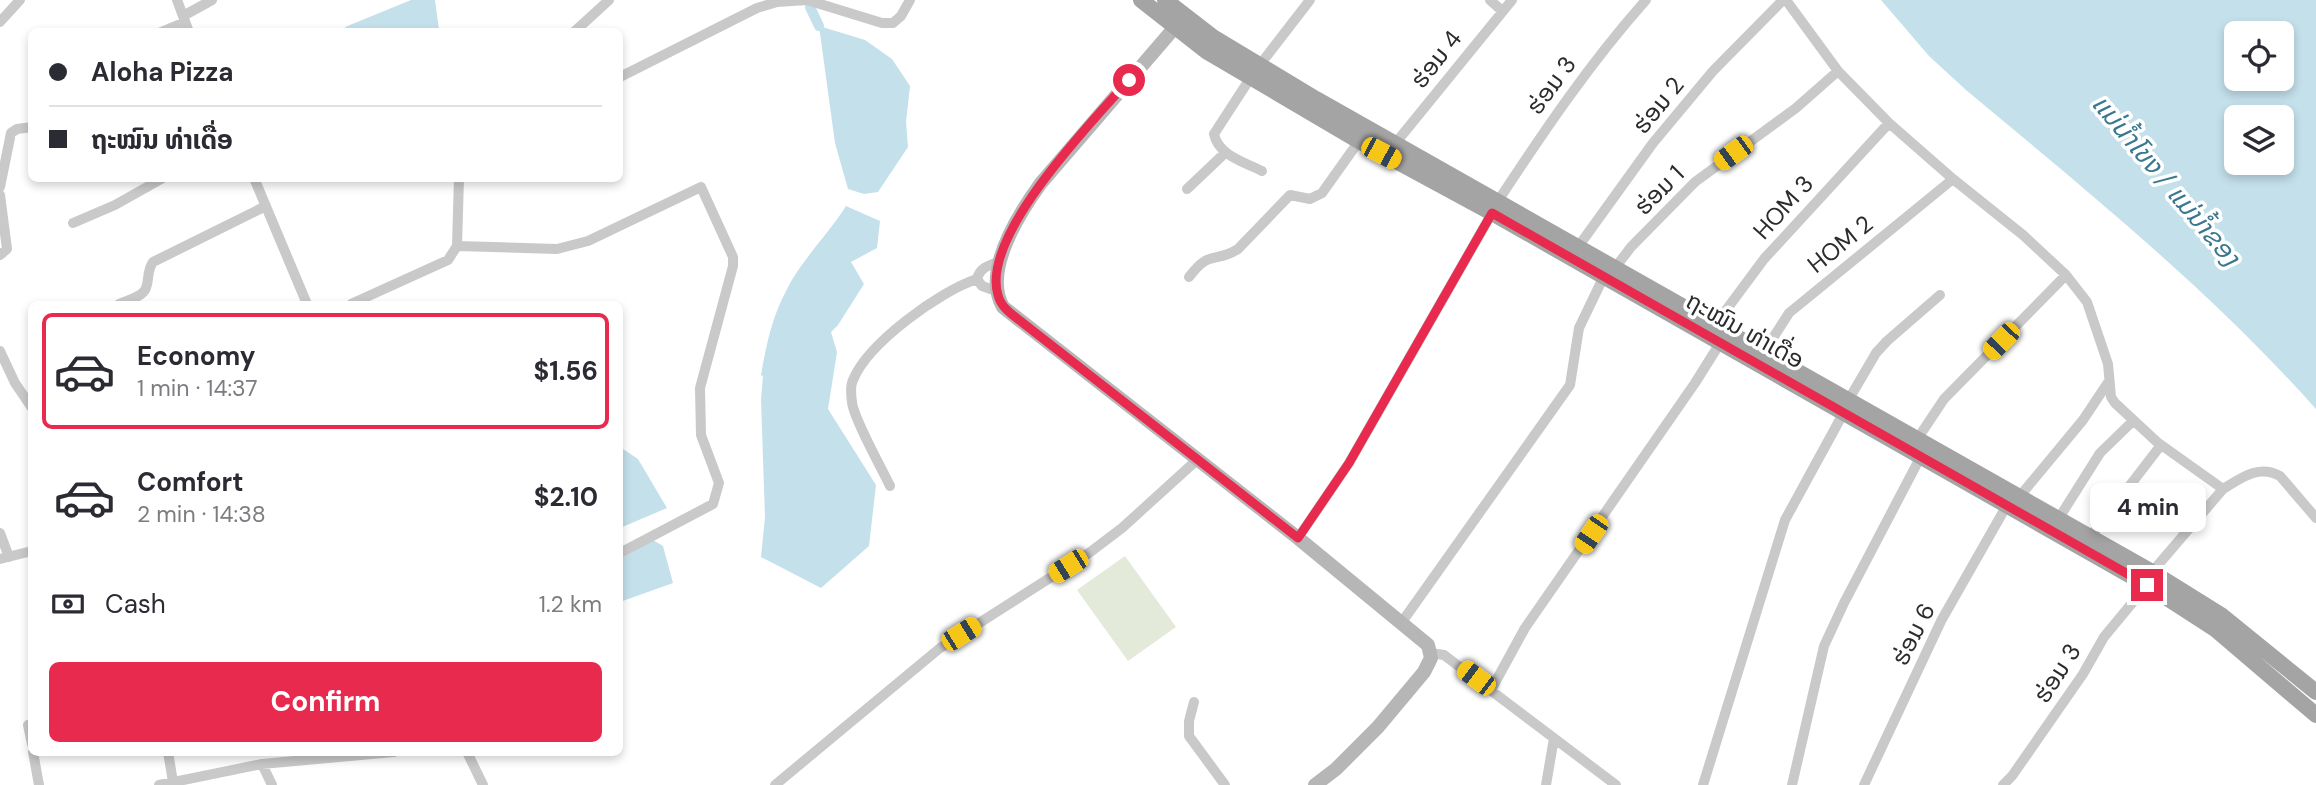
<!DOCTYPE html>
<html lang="en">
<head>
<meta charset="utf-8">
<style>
	body { margin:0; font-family:"DM Sans","Noto Sans Lao","Noto Sans Thai",sans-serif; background:#f2f2f3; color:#2b2b33; height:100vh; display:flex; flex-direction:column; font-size:26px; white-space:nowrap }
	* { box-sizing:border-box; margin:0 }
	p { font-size:23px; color:#7c7c81 }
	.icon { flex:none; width:38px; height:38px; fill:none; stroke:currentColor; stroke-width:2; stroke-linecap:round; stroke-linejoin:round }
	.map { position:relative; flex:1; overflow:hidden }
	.panel { position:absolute; left:28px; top:301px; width:595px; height:455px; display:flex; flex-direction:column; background:#fff; border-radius:10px; box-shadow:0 4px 10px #0003 }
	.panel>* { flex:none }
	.banner { position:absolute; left:28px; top:28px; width:595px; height:154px; border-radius:10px; box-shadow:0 4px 10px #0003; display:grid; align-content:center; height:154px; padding:0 21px; background:#fff }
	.fabs { position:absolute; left:2224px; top:21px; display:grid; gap:14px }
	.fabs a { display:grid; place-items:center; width:70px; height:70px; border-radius:10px; background:#fff; box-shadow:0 4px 10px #0003; font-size:35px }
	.end { position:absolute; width:32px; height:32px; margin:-16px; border:9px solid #e72a4e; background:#fff; box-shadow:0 0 0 4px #fff }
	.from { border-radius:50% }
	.bubble { position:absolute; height:49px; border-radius:10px; background:#fff; box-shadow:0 4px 10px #0003; font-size:23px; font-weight:700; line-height:49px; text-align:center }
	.car { position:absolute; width:21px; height:42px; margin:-21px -10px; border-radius:9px; box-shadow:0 0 5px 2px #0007; background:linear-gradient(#f5c518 24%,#345 0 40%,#f5c518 0 76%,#345 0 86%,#f5c518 0) }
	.banner b { display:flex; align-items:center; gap:24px; height:66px; font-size:26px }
	.banner b+b { border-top:2px solid #e1e1e2 }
	.banner i { width:18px; height:18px; background:#2b2b33 }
	ul { padding:12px 0 0; list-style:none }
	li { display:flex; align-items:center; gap:21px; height:116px; margin:0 14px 10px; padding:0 7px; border:4px solid transparent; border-radius:10px }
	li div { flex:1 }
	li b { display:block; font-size:26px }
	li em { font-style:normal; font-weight:700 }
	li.active { border-color:#e72a4e }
	li>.icon { width:63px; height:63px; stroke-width:1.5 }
	.pay { display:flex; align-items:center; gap:18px; height:77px; padding:0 21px; font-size:26px }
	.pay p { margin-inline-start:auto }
	.primary-button { display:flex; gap:14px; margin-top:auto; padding:14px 21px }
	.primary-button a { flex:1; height:80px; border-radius:10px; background:#e72a4e; color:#fff; font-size:28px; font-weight:700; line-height:80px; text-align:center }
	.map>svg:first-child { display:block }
</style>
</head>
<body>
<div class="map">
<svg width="2316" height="785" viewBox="0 0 2316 785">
	<rect width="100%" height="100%" fill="#fff"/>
	<path fill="#e4ead9" d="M1125,556L1176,627L1128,661L1077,590Z"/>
	<path fill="#c4e0eb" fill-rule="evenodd" d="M411,0H435L439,30L442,31H347L345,27Z
		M1881,0H2316V409C2210,290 2087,191 1966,90L1929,56ZM2236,33H2282V79H2236ZM2282,117V163H2236V117Z
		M819,26L865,40L892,59L910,86L906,122L908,147L878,192L864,194L848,189L835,143Z
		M846,206L880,221L877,248L851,262L864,284L838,325L831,332L837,352L828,409L876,485L869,546L821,588L761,557L765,517L761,400L763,376L761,375C766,346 772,317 786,291C801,260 828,235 846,206Z
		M620,447L638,459L667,508L620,528Z
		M653,540L663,546L673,583L620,602V559Z"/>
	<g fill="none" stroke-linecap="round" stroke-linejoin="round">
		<path stroke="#c4e0eb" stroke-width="10" d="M810,7L819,26"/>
		<path stroke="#c9c9c9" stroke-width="10" d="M177,0L189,32
			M1490,0L1501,10
			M1786,0L1838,71L1889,123L1953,179L2023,235L2066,275L2087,302L2108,364L2111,397L2115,403L2157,442L2223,489C2241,478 2259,464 2280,476L2316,518
			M183,16L212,0
			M0,22L20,0
			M161,32L185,22
			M574,32L609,0
			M1259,66L1310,0
			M620,77L757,8L777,2L807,0L882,23H893L901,16L910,0
			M1251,77L1214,134C1218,155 1244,162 1262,171
			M1394,145L1512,0
			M254,178L307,304
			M0,187L11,133L17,129L32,127
			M1187,189L1225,153
			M0,195L7,249L0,255
			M1498,201C1544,131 1590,63 1646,0
			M73,223L115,205L163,178
			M457,246L459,178
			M1578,247L1653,143L1713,71L1783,0
			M1615,268L1631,247L1695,182L1796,108L1838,71
			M1189,277C1211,248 1215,264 1238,249L1290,195L1310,199L1322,193L1359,141
			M996,291L982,286L977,279C980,267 990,265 1000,261
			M119,304C126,301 141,297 145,290C150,281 146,272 153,262L266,206
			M351,304L448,260L457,246L557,249L588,241L701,187L733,257V266L700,388L701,435L719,483L713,504L620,553
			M1715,325L1764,259L1889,123
			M0,351L15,383L32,408
			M1764,352L1789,313L1953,179
			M1849,399L1876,353L1887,341L1940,295
			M1918,438L1944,399L2066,275
			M890,486C882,469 853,417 852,402C851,395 850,386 853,380C868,343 940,291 977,279
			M2059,518L2100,453L2133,421
			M0,533L9,557
			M2091,536L2161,445
			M1298,538L1349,463L1492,213
			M0,559L32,551
			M2152,572L2223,489
			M1402,622L1570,385L1579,328L1604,276
			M1431,653L1444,655L1616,785
			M1491,690L1525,628L1695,383L1722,340
			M1194,702L1189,721V736L1225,785
			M28,725L32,744
			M33,752L39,785
			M168,752L173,782
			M467,752L483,785
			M262,764L272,785
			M159,785L262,764L394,752
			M775,785L940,648L1089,553L1122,528L1198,459
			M1546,785L1554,738
			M1703,785L1785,520L1844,412
			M1792,785L1824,646L1844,603L1921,456
			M1864,785L1941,621L2007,505L2020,496L2083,420L2109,381
			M2003,785L2012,776L2083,674L2104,637L2147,585"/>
		<path stroke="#b6b6b6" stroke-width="14" d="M1182,19L1041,183C1020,212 982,271 1003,307L1298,538L1428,645L1431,658L1424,672L1378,727L1336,769L1315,785"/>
		<path stroke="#a4a4a4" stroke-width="16" d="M1141,0L1206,51L1359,141L1492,213L2147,585L2215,629L2316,715
			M1165,0L1213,37L1316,99L2152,572L2221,615L2316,692"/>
	</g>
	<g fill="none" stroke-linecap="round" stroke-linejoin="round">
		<path stroke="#e72a4e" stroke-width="9" d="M1129,80C1092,122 980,236 998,295C1001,308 1013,315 1023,323L1298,538L1349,463L1492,213L2147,585"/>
	</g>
	<g text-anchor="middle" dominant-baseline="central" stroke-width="7" stroke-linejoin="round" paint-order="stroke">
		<g font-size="24" fill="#2c2c2c" stroke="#fff">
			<text transform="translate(1436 59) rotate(-52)">ຮ່ອມ 4</text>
			<text transform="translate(1551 85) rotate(-54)">ຮ່ອມ 3</text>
			<text transform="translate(1658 105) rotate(-51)">ຮ່ອມ 2</text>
			<text transform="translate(1659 190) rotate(-45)">ຮ່ອມ 1</text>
			<text transform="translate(1783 207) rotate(-48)">HOM 3</text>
			<text transform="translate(1840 244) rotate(-39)">HOM 2</text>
			<text transform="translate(1745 330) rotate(29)">ຖະໝົນ ທ່າເດື່ອ</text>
			<text transform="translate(1913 634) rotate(-63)">ຮ່ອມ 6</text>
			<text transform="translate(2057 673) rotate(-57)">ຮ່ອມ 3</text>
		</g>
		<g font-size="26" font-style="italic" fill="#3a788f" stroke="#fff">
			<text transform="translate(2166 180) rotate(50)">แม่น้ำโขง / ແມ່ນ້ຳຂອງ</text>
		</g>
	</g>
</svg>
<div class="fabs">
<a><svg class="icon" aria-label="locate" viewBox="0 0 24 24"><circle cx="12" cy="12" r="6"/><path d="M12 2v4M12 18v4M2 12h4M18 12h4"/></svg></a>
<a><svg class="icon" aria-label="layers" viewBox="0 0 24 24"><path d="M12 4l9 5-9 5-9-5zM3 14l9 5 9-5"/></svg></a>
</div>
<i class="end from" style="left:1129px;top:80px"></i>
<i class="end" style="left:2147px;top:585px"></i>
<div class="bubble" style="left:2090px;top:483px;width:116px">4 min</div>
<i class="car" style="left:1381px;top:153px;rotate:118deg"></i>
<i class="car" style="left:1733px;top:153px;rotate:234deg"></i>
<i class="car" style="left:2001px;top:341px;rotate:224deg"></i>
<i class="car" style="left:1591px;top:534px;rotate:214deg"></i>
<i class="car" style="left:1068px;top:566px;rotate:238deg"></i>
<i class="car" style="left:961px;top:634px;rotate:58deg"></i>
<i class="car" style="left:1476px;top:678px;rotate:307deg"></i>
<div class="banner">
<b><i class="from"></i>Aloha Pizza</b>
<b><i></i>ຖະໝົນ ທ່າເດື່ອ</b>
</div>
<section class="panel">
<ul>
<li class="active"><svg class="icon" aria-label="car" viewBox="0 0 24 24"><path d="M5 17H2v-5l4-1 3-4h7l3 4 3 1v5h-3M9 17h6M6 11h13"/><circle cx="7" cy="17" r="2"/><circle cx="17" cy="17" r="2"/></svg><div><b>Economy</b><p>1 min · 14:37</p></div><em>$1.56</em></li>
<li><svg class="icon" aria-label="car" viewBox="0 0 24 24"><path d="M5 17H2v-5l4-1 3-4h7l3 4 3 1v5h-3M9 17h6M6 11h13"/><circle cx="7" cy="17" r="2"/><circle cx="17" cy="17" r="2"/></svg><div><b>Comfort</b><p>2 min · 14:38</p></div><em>$2.10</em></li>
</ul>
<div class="pay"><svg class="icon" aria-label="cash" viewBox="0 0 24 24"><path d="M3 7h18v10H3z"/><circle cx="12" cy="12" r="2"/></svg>Cash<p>1.2 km</p></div>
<div class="primary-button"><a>Confirm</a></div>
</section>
</div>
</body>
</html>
